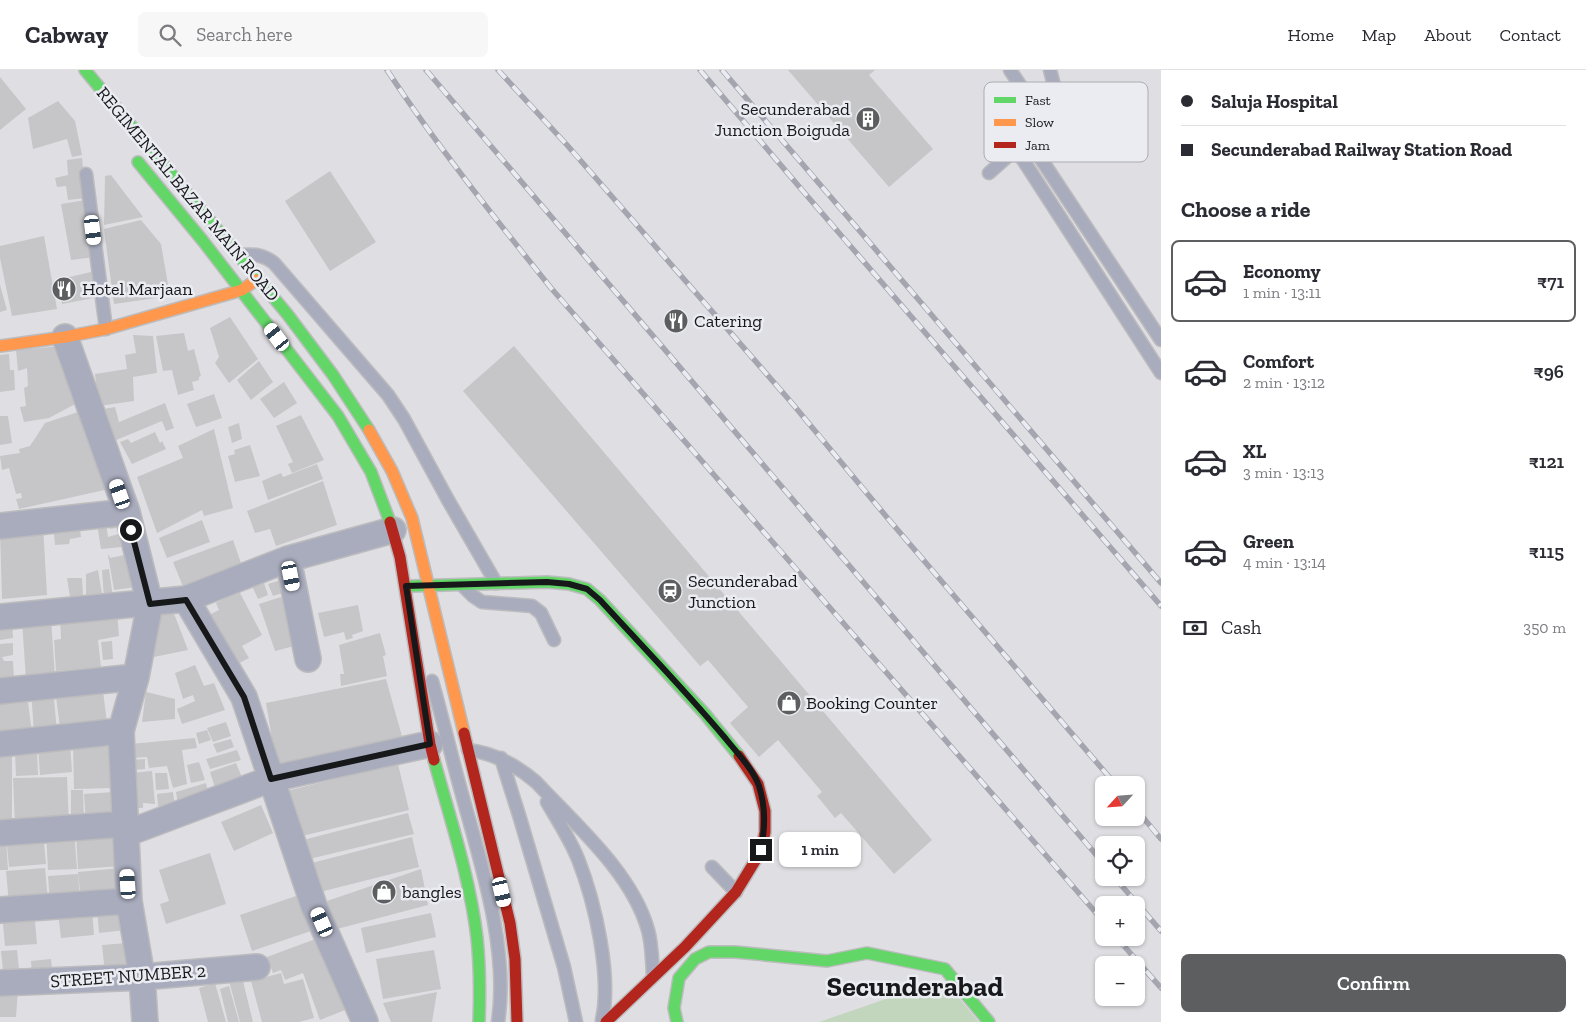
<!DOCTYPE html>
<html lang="en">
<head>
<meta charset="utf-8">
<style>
	body { margin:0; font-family:"Zilla Slab",serif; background:#f7f7f7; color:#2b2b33; height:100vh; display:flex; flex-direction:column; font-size:19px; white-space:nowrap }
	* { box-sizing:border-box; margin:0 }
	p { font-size:16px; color:#7c7c81 }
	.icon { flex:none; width:28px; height:28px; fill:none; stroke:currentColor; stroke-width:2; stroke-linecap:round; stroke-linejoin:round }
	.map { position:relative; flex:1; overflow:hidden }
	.details { display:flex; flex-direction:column; background:#fff; width:425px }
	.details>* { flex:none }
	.hud { display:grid; align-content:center; height:110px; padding:0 20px; background:#fff }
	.needle { width:32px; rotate:244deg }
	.buttons { position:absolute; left:1095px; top:706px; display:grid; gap:10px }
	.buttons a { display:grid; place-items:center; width:50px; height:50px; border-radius:8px; background:#fff; box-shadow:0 1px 4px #0004; font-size:25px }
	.end { position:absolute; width:22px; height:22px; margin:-11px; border:6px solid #17181a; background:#fff; box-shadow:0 0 0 2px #fff }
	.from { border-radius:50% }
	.bubble { position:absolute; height:35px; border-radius:8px; background:#fff; box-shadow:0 1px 4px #0004; font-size:16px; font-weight:600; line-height:35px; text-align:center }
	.car { position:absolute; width:15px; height:30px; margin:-15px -8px; border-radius:6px; box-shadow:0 0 4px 1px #0007; background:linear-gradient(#fff 24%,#345 0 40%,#fff 0 76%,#345 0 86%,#fff 0) }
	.hud b { display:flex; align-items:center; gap:18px; height:48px; font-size:19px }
	.hud b+b { border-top:1px solid #e1e1e2 }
	.hud i { width:12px; height:12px; background:#2b2b33 }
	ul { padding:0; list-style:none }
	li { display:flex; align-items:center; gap:15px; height:82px; margin:0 10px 8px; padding:0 10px; border:2px solid transparent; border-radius:8px }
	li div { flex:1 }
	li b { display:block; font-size:19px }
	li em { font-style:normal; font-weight:600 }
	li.on { border-color:#5d5e60 }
	li>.icon { width:45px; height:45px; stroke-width:1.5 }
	h2 { padding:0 20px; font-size:22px; line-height:60px }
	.pay { display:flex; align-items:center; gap:12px; height:55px; padding:0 20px; font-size:19px }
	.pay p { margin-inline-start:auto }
	.cta { display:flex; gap:10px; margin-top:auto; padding:10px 20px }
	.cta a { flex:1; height:58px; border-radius:8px; background:#5d5e60; color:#fff; font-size:20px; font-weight:600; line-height:58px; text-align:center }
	header { display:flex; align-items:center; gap:30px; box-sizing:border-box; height:70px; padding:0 25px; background:#fff; border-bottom:1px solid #e1e1e2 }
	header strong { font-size:24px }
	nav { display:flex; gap:28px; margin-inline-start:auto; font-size:18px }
	.search { width:350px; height:45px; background:#f7f7f7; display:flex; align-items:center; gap:12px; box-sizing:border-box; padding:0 18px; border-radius:8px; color:#7c7c81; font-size:19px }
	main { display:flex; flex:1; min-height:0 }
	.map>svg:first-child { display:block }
</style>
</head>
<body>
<header>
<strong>Cabway</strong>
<div class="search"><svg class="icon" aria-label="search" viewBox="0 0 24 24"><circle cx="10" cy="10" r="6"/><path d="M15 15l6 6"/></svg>Search here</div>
<nav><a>Home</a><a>Map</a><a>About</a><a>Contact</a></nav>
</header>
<main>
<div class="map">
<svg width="1161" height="952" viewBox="0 0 1161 952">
	<rect width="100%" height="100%" fill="#dfdfe3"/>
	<path fill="#c2d5bd" d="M915,919L953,921L979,952H819Z"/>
	<path fill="#c6c6c9" d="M788,0H875L869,5L933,79L889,117Z
		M0,7L26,39L0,60Z
		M58,31L75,51L82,85L72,87L67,69L33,79L28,48Z
		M82,88L86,128L68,130L66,116L57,117L55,108L68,105L67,90Z
		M330,101L376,172L330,201L285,131Z
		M111,105L143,147L104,155L105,106Z
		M86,130L94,187L71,190L61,134Z
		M141,150L161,174L170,226L114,234L104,159Z
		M44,166L57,239L12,246L0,188V176Z
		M95,201L99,227L62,234L57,210Z
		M0,215L7,240L0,242Z
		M230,247L258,289L229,313L215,293L219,287L210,258Z
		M184,263L188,281L194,279L201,306L199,307V310L192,312L194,320L178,325L172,300L163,301L156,266Z
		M133,265L153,266L157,303L133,307L134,331L99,336L95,304L127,299L125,285L136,283Z
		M63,276L77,333L49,348L24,352L20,337L26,336L24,318L28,316L27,298L18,301L16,280Z
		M514,276L932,770L894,804L841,743L835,748L817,726L822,722L778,670L759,687L730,653L748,637L708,590L700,596L463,321Z
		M9,284L10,300H14L15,320L0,322V285Z
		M259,291L273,312L251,330L237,310Z
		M284,312L297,333L274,348L260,329Z
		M214,324L222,348L196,357L187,334Z
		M165,333L174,358L166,361L162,351L109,373L97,340L115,337L119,352Z
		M78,342L84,347L109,419L19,439L16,429L22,428L21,423L16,424L9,398L2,400L0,386L20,383L19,379L30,376L45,353Z
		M301,345L324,390L292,403L288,394L293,392L276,356Z
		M0,346H8L12,373L0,375Z
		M239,353L242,369L232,373L228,357Z
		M214,359L233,438L204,446L202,440L157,463L137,407L183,388L178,376Z
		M155,362L160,373L162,371L166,379L132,394L120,372L128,369L131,373Z
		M250,375L260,406L235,412L228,386L235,384L234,380Z
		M317,394L323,409L268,430L262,411L281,403L283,407Z
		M323,411L337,455L276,476L270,459L255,463L247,441Z
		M113,445L116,458L110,459L108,453L106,454L108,467L129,461L132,476L101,479L96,448Z
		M79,450L81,467L70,469L69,474L55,475L53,453Z
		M202,450L210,472L167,488L159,468Z
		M43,455L47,525L2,529L0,461Z
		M233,470L243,499L184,519L173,492Z
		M134,483L143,516L114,520L108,485H109L110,488Z
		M109,499L113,528H104L102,500Z
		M98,500L102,524L86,525V504Z
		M67,508H82L83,526L70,527Z
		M281,510L285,522L273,526L268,514Z
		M264,513L268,525L258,529L252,516Z
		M239,521L262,565L242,576L249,588L228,599L205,547L219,540L216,533Z
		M281,527L302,574L275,581L259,534Z
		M358,535L363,561L352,565L353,568L346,570L344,562L324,567L318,543Z
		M117,541L119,566L98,570L101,597L56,601L54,570L61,569L60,546Z
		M173,541L188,580L144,589L150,549Z
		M51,549L55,607L26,609L22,551Z
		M12,551L13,568L0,570V552Z
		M380,563L386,585L383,586L387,606L341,616L340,604H344L339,575Z
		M112,571L113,589L103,590L101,572Z
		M13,573V585L2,587L4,591H13L14,611L0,612V574Z
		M195,595L204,616L214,613L225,640L182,654L177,639L195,631L193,625L183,629L175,603Z
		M386,609L405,677L278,703L266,633Z
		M102,613L107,653L60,658L55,618Z
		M53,619L57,661L34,662L31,621Z
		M146,622L175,629V649L142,652Z
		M27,624L32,664L0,667V627Z
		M226,652L231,666L213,672L207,658Z
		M207,660L211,670L199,674L196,663Z
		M195,668L197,678L182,680L187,714L173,718L167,696L149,698L147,687L131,688L130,674Z
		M231,669L234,677L217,683L213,674Z
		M70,673L72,702L40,705L38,676Z
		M112,674L113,718L74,719L73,675Z
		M237,680L241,690L210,699L206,689Z
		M37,681L38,705L16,706L15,682Z
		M0,682H12V760H0Z
		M145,689V699L132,700L130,690Z
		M199,692L205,710L191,713L187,695Z
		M236,693L245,715L217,724L210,702Z
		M398,694L409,740L294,768L282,722Z
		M152,701L155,734L143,733V738H132L131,703Z
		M155,703H167L169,719L156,720Z
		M67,707L69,755L15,756L13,708Z
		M206,713L209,727L178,734L176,722Z
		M71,720H83L84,751L71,752Z
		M114,722L115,751L86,752L84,724Z
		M173,722L175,736H158L157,724Z
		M261,735L273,763L234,781L221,752Z
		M408,743L414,764L305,790L299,771Z
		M74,760L77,799L48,800L46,762Z
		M119,760L122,796L78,799L76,763Z
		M43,762L46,794L9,797L6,765Z
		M412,767L419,797L316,823L308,794Z
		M0,769H6L8,800H0Z
		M210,783L226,834L166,854L160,834L169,831L159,800Z
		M45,798L48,831L9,834L6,801Z
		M121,798L124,827L81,831L78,802Z
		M421,799L428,835L337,859L327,831Z
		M78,804L80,832L50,835L48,806Z
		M305,823L317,859L252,881L240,845Z
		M124,834L126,860L99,863L97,837Z
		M92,839L94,865L61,868L58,843Z
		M34,840L37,874L5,876L2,843Z
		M431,843L436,867L366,883L361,858Z
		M318,868L345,940L320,950L303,903L285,910L281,900L273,903L267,887Z
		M127,873L129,901L105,903L102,875Z
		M17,880L20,909L4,910L1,881Z
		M434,880L441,919L383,929L376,889Z
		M51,889L53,907L32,908L31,891Z
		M241,903L253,952H240L228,907Z
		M281,903L284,914L303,909L314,948L299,952H262L251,911Z
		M215,913L226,952H208L199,918Z
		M229,916L239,952H228L220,919Z
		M0,919H18L16,947H0Z
		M437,922L432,952H391L383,933Z"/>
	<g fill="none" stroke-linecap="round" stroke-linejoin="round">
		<defs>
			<path id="lane" d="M1010,0L1026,24L1029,34L1027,43L1015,68L1016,79L1161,303
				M1050,0L1055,19V34L1039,71V86L1161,270
				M989,103L1016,79
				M86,104L106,259
				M242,185C255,184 264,185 274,193L388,325L404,349L448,430L496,513
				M464,517L473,526L482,532L532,536L541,543L554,570
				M432,611C443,650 452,689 463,728C482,797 509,881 498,952
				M468,680C495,683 516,695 536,712C576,755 632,803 648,860C652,874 652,890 653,905
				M501,688L519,745L564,897L576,952
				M547,732C558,751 570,769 578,789C595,832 612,906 602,950
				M712,797L736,822"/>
			<path id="street" d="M65,267L127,442L150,534L136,607L121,661L129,831L142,907L145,952
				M0,456L127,442
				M288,489L308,589
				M186,529L244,627L314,836L365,952
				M0,547L186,529L288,489L393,460
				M0,621L136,607
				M0,674L121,661
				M0,763L125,754
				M125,764L271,709L430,674
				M0,840L129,831
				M0,913L142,907L257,897"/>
			<path id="fast" d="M85,0L288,245L333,305L369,360
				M138,92L203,171L338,346L371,402L390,452
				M412,516L547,512L569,514L587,519L600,530L705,644L739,686
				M434,690C450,748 470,808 477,868C480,896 480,924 479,952
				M677,952L674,938L679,908L695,889L709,882H735L827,891L867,883L945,899L989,952"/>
			<path id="slow" d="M0,276L65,267L106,259L242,220L256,210
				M369,360L392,401L412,448L464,663"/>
			<path id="jam" d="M390,452L400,487L430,674L434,690
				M464,663L510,853L515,889L517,952
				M606,952L685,877L736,822L761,781L765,762V741L758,714L739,686"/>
		</defs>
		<use href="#lane" stroke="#bcbcbe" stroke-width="15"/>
		<use href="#street" stroke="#bcbcbe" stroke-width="28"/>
		<use href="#fast" stroke="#bcbcbe" stroke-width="14"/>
		<use href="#slow" stroke="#bcbcbe" stroke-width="14"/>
		<use href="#jam" stroke="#bcbcbe" stroke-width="14"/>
		<use href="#lane" stroke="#a9acbd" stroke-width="12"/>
		<use href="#street" stroke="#a9acbd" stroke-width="25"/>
		<use href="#fast" stroke="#63d668" stroke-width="11"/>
		<use href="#slow" stroke="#ff974d" stroke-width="11"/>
		<use href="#jam" stroke="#b3261e" stroke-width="11"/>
		<defs>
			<path id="rail" d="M387,0C437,76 494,147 551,218L1104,852
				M426,0L1104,794
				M498,0L567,75L791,332L890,451L1116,715
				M700,0L802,120L1161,536
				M722,0L1161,513
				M1136,739L1161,769
				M1115,808L1161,861
				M1117,868L1161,918"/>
		</defs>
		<use href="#rail" stroke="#a4a5af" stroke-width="5.5"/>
		<use href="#rail" stroke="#eaecf2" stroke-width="4" stroke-dasharray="11" stroke-linecap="butt"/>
	</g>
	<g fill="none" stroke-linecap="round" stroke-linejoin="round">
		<path stroke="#17181a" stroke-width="6" d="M131,460L150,534L186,530L244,627L271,709L430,674L406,516L547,512L569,514L587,519L600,530C642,576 686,621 726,669C737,683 753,699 759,716C766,738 765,758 761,780"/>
	</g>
	<defs>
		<symbol id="building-disc" viewBox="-11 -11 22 22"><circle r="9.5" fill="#5d5e60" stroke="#eaecf2"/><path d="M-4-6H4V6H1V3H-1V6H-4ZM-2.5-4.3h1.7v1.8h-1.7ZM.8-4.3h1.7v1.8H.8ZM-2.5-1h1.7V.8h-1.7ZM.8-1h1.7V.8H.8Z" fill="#fff"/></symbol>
		<symbol id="restaurant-disc" viewBox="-11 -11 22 22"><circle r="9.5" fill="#5d5e60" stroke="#eaecf2"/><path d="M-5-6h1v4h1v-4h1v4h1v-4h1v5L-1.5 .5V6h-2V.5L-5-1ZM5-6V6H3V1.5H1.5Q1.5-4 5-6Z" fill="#fff"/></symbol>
		<symbol id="station-disc" viewBox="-11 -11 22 22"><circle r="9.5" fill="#5d5e60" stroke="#eaecf2"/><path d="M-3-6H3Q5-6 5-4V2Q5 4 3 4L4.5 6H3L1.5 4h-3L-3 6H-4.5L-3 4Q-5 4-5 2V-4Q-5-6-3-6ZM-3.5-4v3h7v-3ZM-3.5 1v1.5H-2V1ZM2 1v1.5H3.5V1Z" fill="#fff"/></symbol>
		<symbol id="shop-disc" viewBox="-11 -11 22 22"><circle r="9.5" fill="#5d5e60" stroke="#eaecf2"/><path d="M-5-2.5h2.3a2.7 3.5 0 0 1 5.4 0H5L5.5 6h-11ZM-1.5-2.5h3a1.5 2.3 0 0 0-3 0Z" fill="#fff"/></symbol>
	</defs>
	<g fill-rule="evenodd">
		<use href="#building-disc" x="854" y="35" width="28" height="28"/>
		<use href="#restaurant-disc" x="50" y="205" width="28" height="28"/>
		<use href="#restaurant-disc" x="662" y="237" width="28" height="28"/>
		<use href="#station-disc" x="656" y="507" width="28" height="28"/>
		<use href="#shop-disc" x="775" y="619" width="28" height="28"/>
		<use href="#shop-disc" x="370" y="808" width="28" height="28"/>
	</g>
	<g text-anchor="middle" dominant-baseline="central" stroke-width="5" stroke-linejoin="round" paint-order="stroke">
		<g font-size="18" fill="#17181a" stroke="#eaecf2" text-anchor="start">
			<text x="850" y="39" text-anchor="end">Secunderabad<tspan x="850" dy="21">Junction Boiguda</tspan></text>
			<text x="82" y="219">Hotel Marjaan</text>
			<text x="694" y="251">Catering</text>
			<text x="688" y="511">Secunderabad<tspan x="688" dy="21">Junction</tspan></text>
			<text x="806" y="633">Booking Counter</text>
			<text x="402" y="822">bangles</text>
		</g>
		<g font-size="18" fill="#17181a" stroke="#eaecf2">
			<text transform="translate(188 124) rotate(50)">REGIMENTAL BAZAR MAIN ROAD</text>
			<text transform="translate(128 906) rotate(-4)">STREET NUMBER 2</text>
		</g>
		<g font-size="28" font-weight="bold" fill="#17181a" stroke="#eaecf2">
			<text x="915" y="916">Secunderabad</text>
		</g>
	</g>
	<rect x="984" y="12" width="164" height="80" rx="8" fill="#eaecf2" stroke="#abacb1" stroke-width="1"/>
	<rect x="994" y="27" width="22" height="6" fill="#63d668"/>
	<rect x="994" y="49" width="22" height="7" fill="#ff974d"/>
	<rect x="994" y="72" width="22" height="6" fill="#b3261e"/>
	<g font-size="14" fill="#17181a">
		<text x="1025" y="35">Fast</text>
		<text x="1025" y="57">Slow</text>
		<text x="1025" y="80">Jam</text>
	</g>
</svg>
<div class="buttons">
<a><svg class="needle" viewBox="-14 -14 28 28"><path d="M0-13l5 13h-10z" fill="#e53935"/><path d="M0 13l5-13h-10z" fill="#7c7c81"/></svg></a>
<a><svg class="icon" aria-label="locate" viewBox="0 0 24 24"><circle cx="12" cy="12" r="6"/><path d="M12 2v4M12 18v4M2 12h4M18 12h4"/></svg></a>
<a>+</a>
<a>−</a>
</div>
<i class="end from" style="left:131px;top:460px"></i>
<i class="end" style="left:761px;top:780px"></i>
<div class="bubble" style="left:779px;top:762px;width:82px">1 min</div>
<i class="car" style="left:93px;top:160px;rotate:173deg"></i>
<i class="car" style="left:277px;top:267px;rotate:323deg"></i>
<i class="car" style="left:120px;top:424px;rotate:341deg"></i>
<i class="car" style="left:291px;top:506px;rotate:169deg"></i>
<i class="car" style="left:128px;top:814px;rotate:356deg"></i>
<i class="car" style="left:502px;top:822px;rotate:167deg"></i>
<i class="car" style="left:322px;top:852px;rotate:336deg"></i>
</div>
<section class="details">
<div class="hud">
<b><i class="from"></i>Saluja Hospital</b>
<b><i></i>Secunderabad Railway Station Road</b>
</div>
<h2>Choose a ride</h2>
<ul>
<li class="on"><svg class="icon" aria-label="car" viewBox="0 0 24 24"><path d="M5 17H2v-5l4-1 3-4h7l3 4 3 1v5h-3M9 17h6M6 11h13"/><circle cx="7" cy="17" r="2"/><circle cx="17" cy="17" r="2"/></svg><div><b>Economy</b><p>1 min · 13:11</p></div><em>₹71</em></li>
<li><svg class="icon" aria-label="car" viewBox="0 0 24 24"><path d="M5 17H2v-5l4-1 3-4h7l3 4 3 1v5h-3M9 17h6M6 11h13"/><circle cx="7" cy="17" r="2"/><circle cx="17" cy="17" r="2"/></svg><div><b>Comfort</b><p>2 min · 13:12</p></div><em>₹96</em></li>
<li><svg class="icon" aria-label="car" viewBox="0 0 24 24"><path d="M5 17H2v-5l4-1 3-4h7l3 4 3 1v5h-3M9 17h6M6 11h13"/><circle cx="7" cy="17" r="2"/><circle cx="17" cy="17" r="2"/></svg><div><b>XL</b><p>3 min · 13:13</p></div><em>₹121</em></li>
<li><svg class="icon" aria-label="car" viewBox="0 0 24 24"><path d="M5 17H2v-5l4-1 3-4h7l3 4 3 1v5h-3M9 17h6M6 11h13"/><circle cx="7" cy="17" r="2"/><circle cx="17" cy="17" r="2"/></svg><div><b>Green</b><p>4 min · 13:14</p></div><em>₹115</em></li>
</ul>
<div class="pay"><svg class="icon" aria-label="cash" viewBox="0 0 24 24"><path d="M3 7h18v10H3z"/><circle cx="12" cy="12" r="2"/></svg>Cash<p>350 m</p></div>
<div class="cta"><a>Confirm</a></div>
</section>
</main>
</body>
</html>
